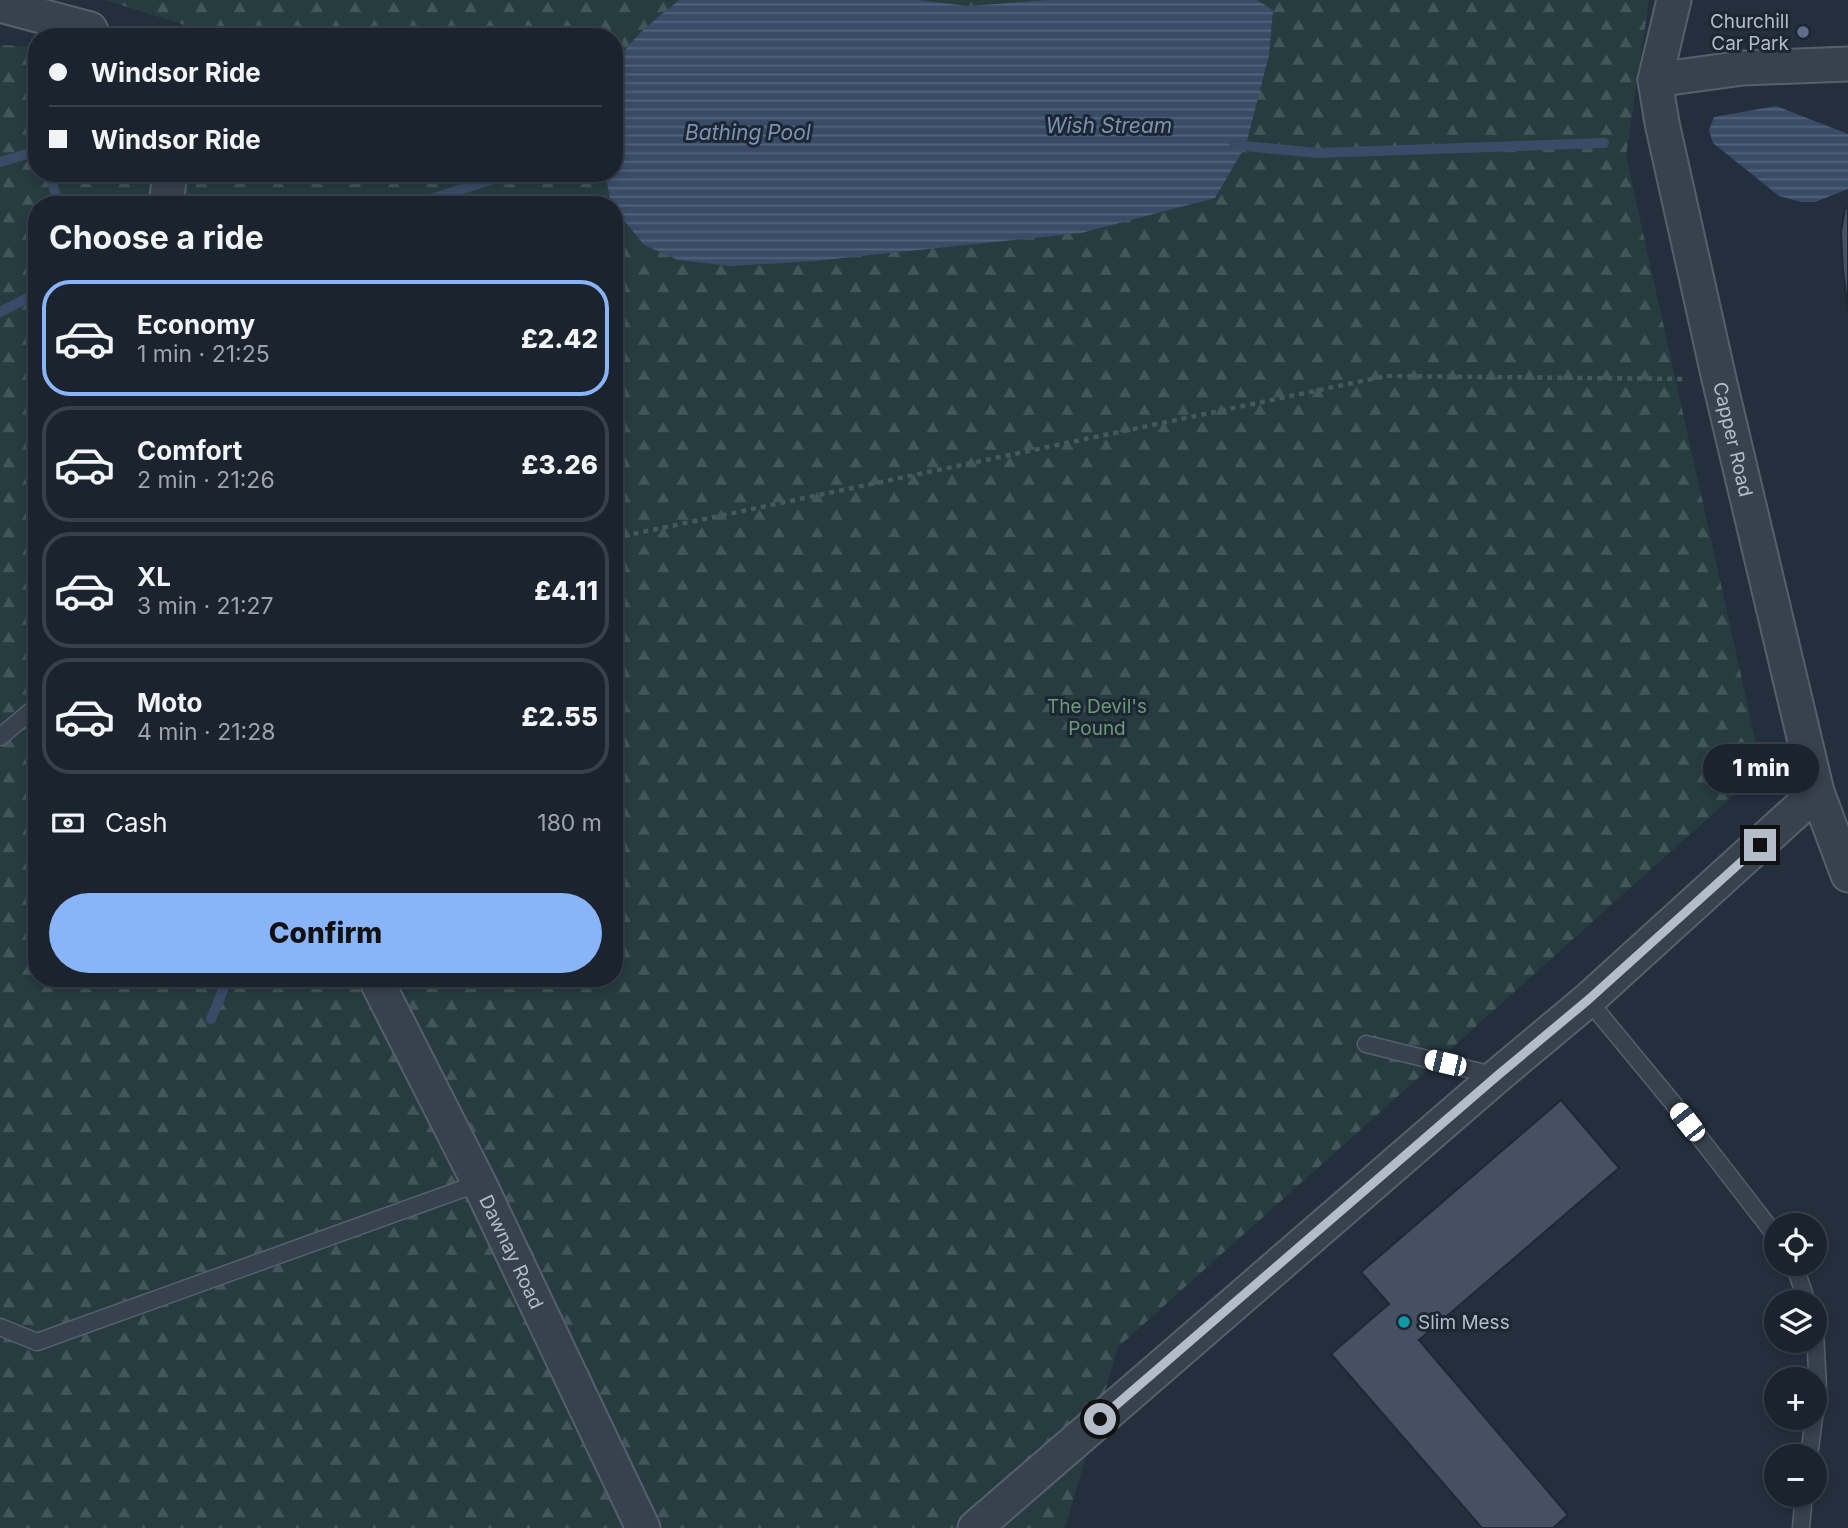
<!DOCTYPE html>
<html lang="en">
<head>
<meta charset="utf-8">
<style>
	body { margin:0; font-family:Inter,sans-serif; background:#242b36; color:#f1f3f6; height:100vh; display:flex; flex-direction:column; font-size:26px; white-space:nowrap }
	* { box-sizing:border-box; margin:0 }
	p { font-size:23px; color:#a0a4aa }
	.icon { flex:none; width:38px; height:38px; fill:none; stroke:currentColor; stroke-width:2; stroke-linecap:round; stroke-linejoin:round }
	.map { position:relative; flex:1; overflow:hidden }
	.details { position:absolute; left:28px; top:196px; width:595px; height:791px; display:flex; flex-direction:column; background:#1b232e; border-radius:28px; box-shadow:0 4px 10px #0003,0 0 0 2px #39404a }
	.details>* { flex:none }
	.hud { position:absolute; left:28px; top:28px; width:595px; height:154px; border-radius:28px; box-shadow:0 4px 10px #0003,0 0 0 2px #39404a; display:grid; align-content:center; height:154px; padding:0 21px; background:#1b232e }
	.tools { position:absolute; left:1764px; top:1213px; display:grid; gap:14px }
	.tools a { display:grid; place-items:center; width:63px; height:63px; border-radius:50%; background:#1b232e; box-shadow:0 4px 10px #0003,0 0 0 2px #39404a; font-size:35px }
	.end { position:absolute; width:32px; height:32px; margin:-16px; border:9px solid #b4bcc9; background:#111; box-shadow:0 0 0 4px #111 }
	.from { border-radius:50% }
	.bubble { position:absolute; height:49px; border-radius:24px; background:#1b232e; box-shadow:0 4px 10px #0003,0 0 0 2px #39404a; font-size:23px; font-weight:800; line-height:49px; text-align:center }
	.car { position:absolute; width:21px; height:42px; margin:-21px -10px; border-radius:9px; box-shadow:0 0 5px 2px #0007; background:linear-gradient(#fff 24%,#345 0 40%,#fff 0 76%,#345 0 86%,#fff 0) }
	.hud b { display:flex; align-items:center; gap:24px; height:66px; font-size:26px }
	.hud b+b { border-top:2px solid #39404a }
	.hud i { width:18px; height:18px; background:#f1f3f6 }
	ul { padding:0; list-style:none }
	li { display:flex; align-items:center; gap:21px; height:116px; margin:0 14px 10px; padding:0 7px; border:4px solid #39404a; border-radius:28px }
	li div { flex:1 }
	li b { display:block; font-size:26px }
	li em { font-style:normal; font-weight:800 }
	li.current { border-color:#8ab4f8 }
	li>.icon { width:63px; height:63px; stroke-width:1.5 }
	h2 { padding:0 21px; font-size:32px; line-height:84px }
	.pay { display:flex; align-items:center; gap:18px; height:77px; padding:0 21px; font-size:26px }
	.pay p { margin-inline-start:auto }
	.primary-button { display:flex; gap:14px; margin-top:auto; padding:14px 21px }
	.primary-button a { flex:1; height:80px; border-radius:42px; background:#8ab4f8; color:#111; font-size:28px; font-weight:800; line-height:80px; text-align:center }
	.map>svg:first-child { display:block }
</style>
</head>
<body>
<div class="map">
<svg width="1848" height="1528" viewBox="0 0 1848 1528">
	<defs>
		<pattern id="forest-firs" width="22" height="20" patternUnits="userSpaceOnUse" patternTransform="scale(1.75)"><rect width="22" height="20" fill="#263c3f"/><path d="M5 1l3.5 6h-7zM16 11l3.5 6h-7z" fill="#435659"/></pattern>
		<pattern id="water-rules" width="6" height="5" patternUnits="userSpaceOnUse" patternTransform="scale(1.75)"><rect width="6" height="5" fill="#394c67"/><path d="M0 2.5h6" fill="none" stroke="#53647b"/></pattern>
	</defs>
	<rect width="100%" height="100%" fill="#242f3e"/>
	<path fill="url(#forest-firs)" d="M105,0H679C655,20 626,41 614,69V37H223Z
		M918,0H1046L968,6Z
		M1257,0H1649L1626,156L1762,770L1118,1347L1065,1528H0V45L37,47V173H605L612,205H37V978H614V208L644,245L1273,11Z"/>
	<path fill="url(#water-rules)" d="M679,0H918L968,6L1046,0H1257L1273,10L1269,55L1246,145L1215,198L1081,233L814,261L731,266L678,260L644,245L614,208V205L611,203L605,173H614V69C626,41 655,20 679,0Z
		M1776,106L1848,134V189L1815,202H1801L1779,196L1713,143L1709,130L1714,117Z"/>
	<g fill="none" stroke-linecap="round" stroke-linejoin="round">
		<path stroke="#394c67" stroke-width="10" d="M1234,145L1318,153L1604,143
			M0,162L37,151
			M49,173L59,205
			M412,205L512,173
			M0,312L37,293
			M211,1019L228,978"/>
	</g>
	<path fill="#455162" stroke="#1f2835" stroke-width="2" d="M1848,207V311L1843,270L1841,232L1845,209Z
		M1561,1100L1619,1168L1419,1340L1568,1515L1553,1528H1482L1331,1354L1389,1304L1361,1272Z"/>
	<g fill="none" stroke-linecap="round" stroke-linejoin="round">
		<defs>
			<path id="service" d="M0,737L37,706
				M1588,1000L1673,1103L1776,1236
				M1366,1044L1497,1076
				M1794,1264L1807,1302
				M0,1327L37,1342L479,1183
				M1815,1332L1818,1388L1815,1415
				M1809,1456L1814,1418
				M1801,1528L1804,1494"/>
			<g id="minor">
				<path id="s1" d="M1674,0L1655,80L1662,123L1719,379L1817,792L1848,875"/>
				<path d="M0,5L90,29L94,37"/>
				<path d="M1655,80L1743,68L1848,64"/>
				<path d="M166,205L170,173"/>
				<path id="s2" d="M375,978L479,1183L643,1528"/>
				<path d="M975,1528L1497,1076L1588,1000L1817,792"/>
			</g>
		</defs>
		<use href="#service" stroke="#565f6c" stroke-width="19"/>
		<use href="#minor" stroke="#565f6c" stroke-width="37"/>
		<path stroke="#44595c" stroke-width="4.5" stroke-dasharray="5 5" stroke-linecap="butt" d="M614,538L1386,376L1686,379"/>
		<use href="#service" stroke="#38414e" stroke-width="16"/>
		<use href="#minor" stroke="#38414e" stroke-width="33"/>
	</g>
	<g fill="none" stroke-linecap="round" stroke-linejoin="round">
		<path stroke="#b4bcc9" stroke-width="9" d="M1100,1419L1497,1076L1588,1000L1760,845"/>
	</g>
	<circle fill="#5c6f8a" stroke="#1d2633" stroke-width="2.5" cx="1803" cy="32" r="7"/>
	<circle fill="#0f9aa8" stroke="#1d2633" stroke-width="2.5" cx="1404" cy="1322" r="7"/>
	<g text-anchor="middle" dominant-baseline="central" stroke-width="6" stroke-linejoin="round" paint-order="stroke">
		<g font-size="19" fill="#b4bcc9" stroke="#1d2633" text-anchor="end">
			<text x="1789" y="21">Churchill<tspan x="1789" dy="22">Car Park</tspan></text>
			<text x="1418" y="1322" text-anchor="start">Slim Mess</text>
		</g>
		<g font-size="19" fill="#b4bcc9" stroke="#1d2633">
			<text stroke="none"><textPath href="#s1" startOffset="450">Capper Road</textPath></text>
			<text stroke="none"><textPath href="#s2" startOffset="306">Dawnay Road</textPath></text>
		</g>
		<g font-size="19" fill="#6b9a76" stroke="#1d2633">
			<text x="1097" y="706">The Devil's<tspan x="1097" dy="22">Pound</tspan></text>
		</g>
		<g font-size="21" font-style="italic" fill="#7c92b1" stroke="#1d2633">
			<text x="1109" y="125">Wish Stream</text>
			<text x="748" y="132">Bathing Pool</text>
		</g>
	</g>
</svg>
<div class="tools">
<a><svg class="icon" aria-label="locate" viewBox="0 0 24 24"><circle cx="12" cy="12" r="6"/><path d="M12 2v4M12 18v4M2 12h4M18 12h4"/></svg></a>
<a><svg class="icon" aria-label="layers" viewBox="0 0 24 24"><path d="M12 4l9 5-9 5-9-5zM3 14l9 5 9-5"/></svg></a>
<a>+</a>
<a>−</a>
</div>
<i class="end from" style="left:1100px;top:1419px"></i>
<i class="end" style="left:1760px;top:845px"></i>
<div class="bubble" style="left:1703px;top:744px;width:116px">1 min</div>
<i class="car" style="left:1445px;top:1063px;rotate:283deg"></i>
<i class="car" style="left:1687px;top:1122px;rotate:322deg"></i>
<div class="hud">
<b><i class="from"></i>Windsor Ride</b>
<b><i></i>Windsor Ride</b>
</div>
<section class="details">
<h2>Choose a ride</h2>
<ul>
<li class="current"><svg class="icon" aria-label="car" viewBox="0 0 24 24"><path d="M5 17H2v-5l4-1 3-4h7l3 4 3 1v5h-3M9 17h6M6 11h13"/><circle cx="7" cy="17" r="2"/><circle cx="17" cy="17" r="2"/></svg><div><b>Economy</b><p>1 min · 21:25</p></div><em>£2.42</em></li>
<li><svg class="icon" aria-label="car" viewBox="0 0 24 24"><path d="M5 17H2v-5l4-1 3-4h7l3 4 3 1v5h-3M9 17h6M6 11h13"/><circle cx="7" cy="17" r="2"/><circle cx="17" cy="17" r="2"/></svg><div><b>Comfort</b><p>2 min · 21:26</p></div><em>£3.26</em></li>
<li><svg class="icon" aria-label="car" viewBox="0 0 24 24"><path d="M5 17H2v-5l4-1 3-4h7l3 4 3 1v5h-3M9 17h6M6 11h13"/><circle cx="7" cy="17" r="2"/><circle cx="17" cy="17" r="2"/></svg><div><b>XL</b><p>3 min · 21:27</p></div><em>£4.11</em></li>
<li><svg class="icon" aria-label="car" viewBox="0 0 24 24"><path d="M5 17H2v-5l4-1 3-4h7l3 4 3 1v5h-3M9 17h6M6 11h13"/><circle cx="7" cy="17" r="2"/><circle cx="17" cy="17" r="2"/></svg><div><b>Moto</b><p>4 min · 21:28</p></div><em>£2.55</em></li>
</ul>
<div class="pay"><svg class="icon" aria-label="cash" viewBox="0 0 24 24"><path d="M3 7h18v10H3z"/><circle cx="12" cy="12" r="2"/></svg>Cash<p>180 m</p></div>
<div class="primary-button"><a>Confirm</a></div>
</section>
</div>
</body>
</html>
